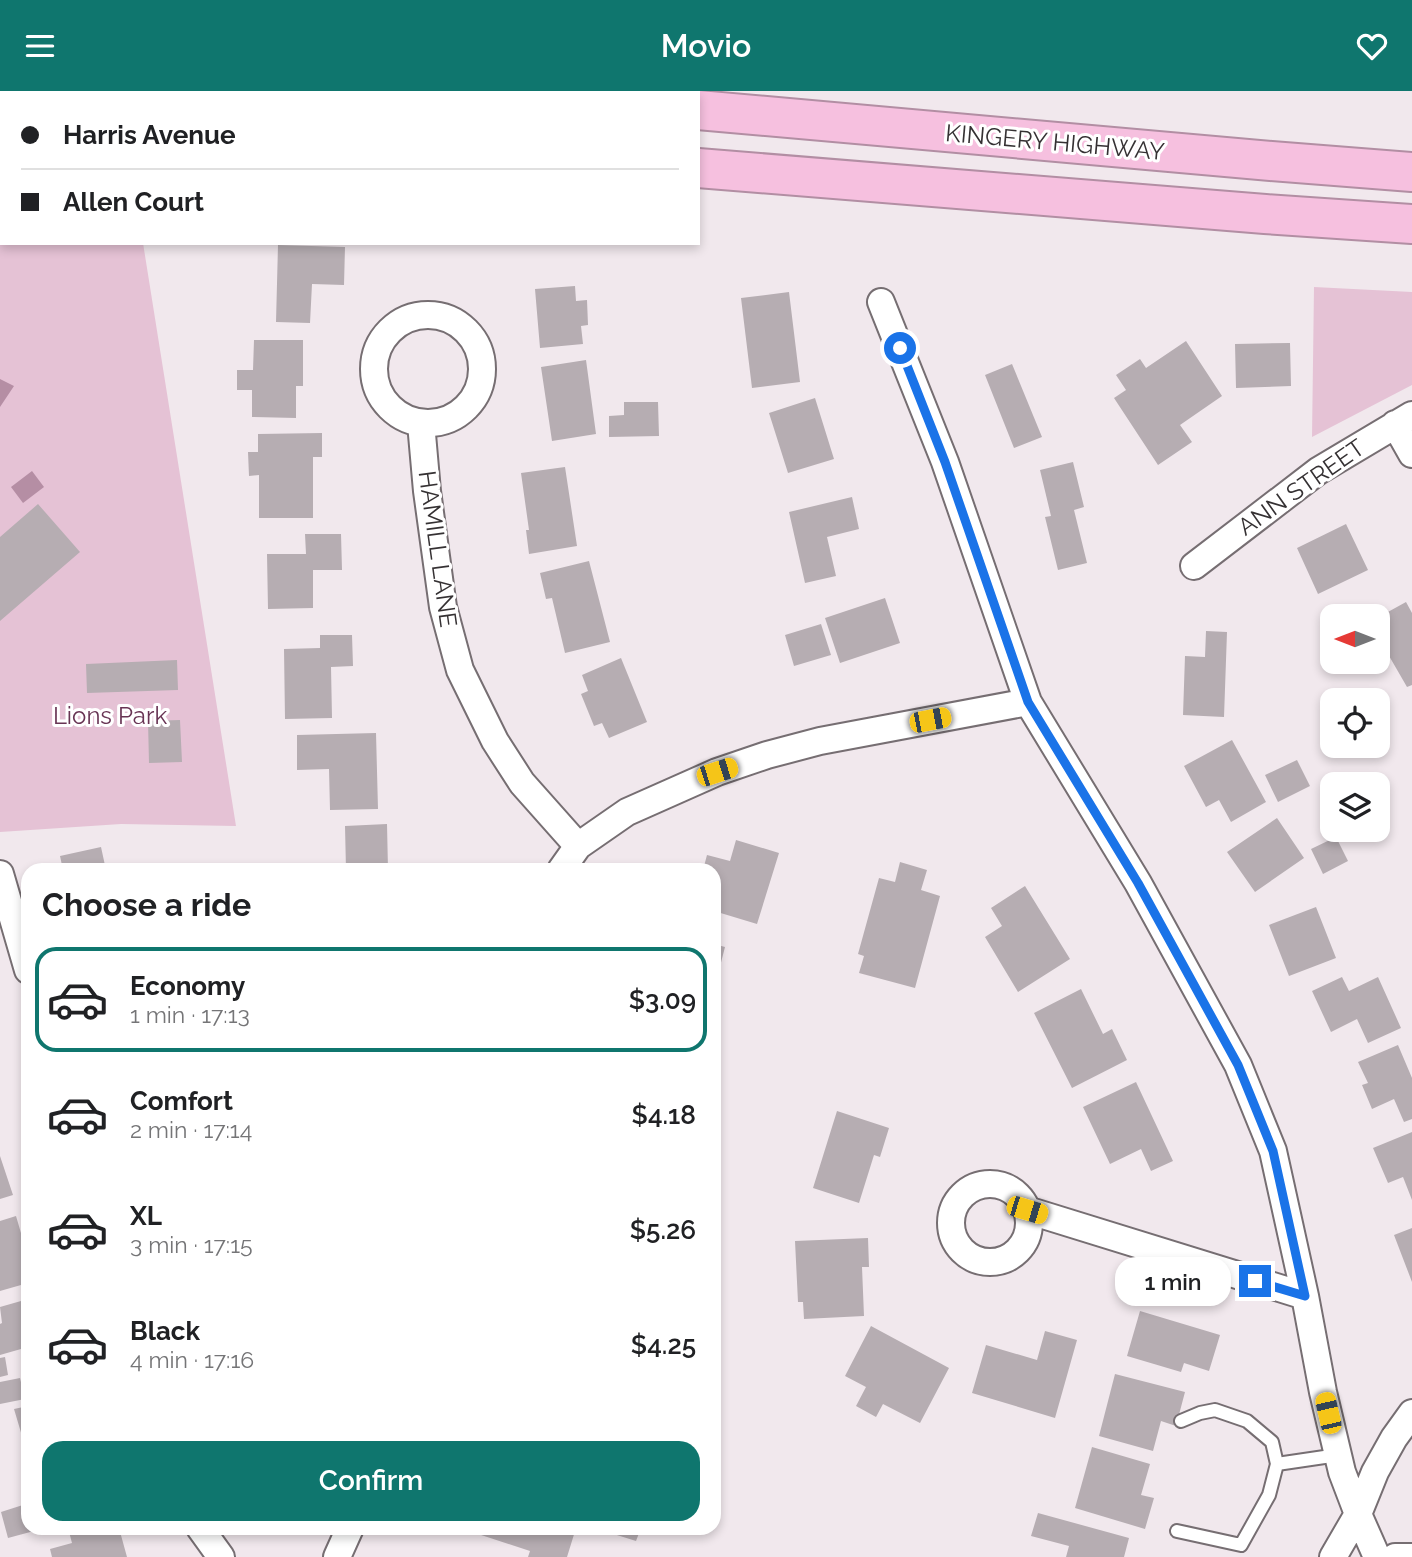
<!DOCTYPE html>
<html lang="en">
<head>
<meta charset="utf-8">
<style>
	body { margin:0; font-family:Raleway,sans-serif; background:#f6f6f6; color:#202124; height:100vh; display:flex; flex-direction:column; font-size:26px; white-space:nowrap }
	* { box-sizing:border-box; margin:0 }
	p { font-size:23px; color:#757577 }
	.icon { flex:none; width:38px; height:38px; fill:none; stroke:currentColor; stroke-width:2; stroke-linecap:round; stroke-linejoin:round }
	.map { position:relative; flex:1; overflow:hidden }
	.sheet { position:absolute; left:21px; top:772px; width:700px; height:672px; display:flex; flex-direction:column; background:#fff; border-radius:21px; box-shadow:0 4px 10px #0003 }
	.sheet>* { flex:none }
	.guide { position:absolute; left:0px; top:0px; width:700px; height:154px; box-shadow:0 4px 10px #0003; display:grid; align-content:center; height:154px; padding:0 21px; background:#fff }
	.needle { width:46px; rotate:270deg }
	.controls { position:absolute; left:1320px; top:513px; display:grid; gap:14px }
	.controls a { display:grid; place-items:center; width:70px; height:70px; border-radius:14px; background:#fff; box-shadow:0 4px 10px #0003; font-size:35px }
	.end { position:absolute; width:32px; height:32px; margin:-16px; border:9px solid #1a73e8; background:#fff; box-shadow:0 0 0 4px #fff }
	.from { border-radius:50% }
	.bubble { position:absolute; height:49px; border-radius:21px; background:#fff; box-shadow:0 4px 10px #0003; font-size:23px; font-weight:600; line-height:49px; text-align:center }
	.car { position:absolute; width:21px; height:42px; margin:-21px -10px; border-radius:9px; box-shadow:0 0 5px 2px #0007; background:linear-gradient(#f5c518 24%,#345 0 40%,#f5c518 0 76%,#345 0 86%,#f5c518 0) }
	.guide b { display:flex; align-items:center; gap:24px; height:66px; font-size:26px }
	.guide b+b { border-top:2px solid #e0e0e0 }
	.guide i { width:18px; height:18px; background:#202124 }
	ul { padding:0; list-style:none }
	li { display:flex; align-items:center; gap:21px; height:105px; margin:0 14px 10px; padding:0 7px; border:4px solid transparent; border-radius:21px }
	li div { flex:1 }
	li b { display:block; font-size:26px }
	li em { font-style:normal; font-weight:600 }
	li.on { border-color:#0f766e }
	li>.icon { width:63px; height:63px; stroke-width:1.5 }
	h2 { padding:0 21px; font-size:32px; line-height:84px }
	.cta { display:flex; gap:14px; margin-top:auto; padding:14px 21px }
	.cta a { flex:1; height:80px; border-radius:21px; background:#0f766e; color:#fff; font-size:28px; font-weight:600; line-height:80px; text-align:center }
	header { display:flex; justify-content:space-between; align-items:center; height:91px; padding:0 21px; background:#0f766e; color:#fff; font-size:32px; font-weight:600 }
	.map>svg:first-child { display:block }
</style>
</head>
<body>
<header><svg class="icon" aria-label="menu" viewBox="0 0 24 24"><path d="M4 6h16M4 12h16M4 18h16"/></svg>Movio<svg class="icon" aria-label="heart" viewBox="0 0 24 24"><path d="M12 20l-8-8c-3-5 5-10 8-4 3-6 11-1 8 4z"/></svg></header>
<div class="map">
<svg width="1412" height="1466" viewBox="0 0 1412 1466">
	<rect width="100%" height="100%" fill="#f1e8ed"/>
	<path fill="#e5c2d5" d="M0,126H2V152H143L236,735L121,733L0,741Z
		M1314,196L1412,201V294L1312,346Z"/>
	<path fill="#b58ea4" d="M0,288L14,295L0,316Z
		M32,380L44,396L23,412L11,396Z"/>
	<path fill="#b6adb2" d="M278,154L345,156L344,194L312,193L310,232L276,231Z
		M575,195L576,210L587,209L588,234L581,235L583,253L540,257L535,198Z
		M789,201L800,291L752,297L741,207Z
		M254,249H303V295H296V327L252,326V299H237V279H253Z
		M1186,250L1222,305L1180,334L1192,351L1158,374L1114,307L1126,299L1116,284L1140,268L1146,277Z
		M1290,252L1291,295L1236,297L1235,253Z
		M586,269L596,343L552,350L541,276Z
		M1012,273L1042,346L1014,357L985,284Z
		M815,307L834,368L788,382L769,322Z
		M624,311H658L659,345L609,346V325L624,324Z
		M322,342V366H313V427H259V384L249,385L248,361H258V343Z
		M1073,371L1084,416L1074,419L1087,472L1058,479L1045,426L1051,425L1040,379Z
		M565,376L577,455L529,463L526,439H529L521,382Z
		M852,406L859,438L827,446L836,485L805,492L789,421Z
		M38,413L80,461L0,530V446Z
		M1346,433L1368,479L1318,503L1297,457Z
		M305,443H341L342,479H313V517L268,518L267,463H306Z
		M589,470L610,551L565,562L552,507L546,508L540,482Z
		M885,507L900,552L840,572L825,527Z
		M1406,511L1412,522V594L1407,596L1377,544V527Z
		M821,533L831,564L794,575L785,544Z
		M1206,540L1227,541L1224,626L1183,624L1185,565L1205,566Z
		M320,544H352L353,575L331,576L332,627L285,628L284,558L320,557Z
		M621,567L647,631L609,647L602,632L594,635L581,603L588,600L582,584Z
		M177,569L178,599L87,602L86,573Z
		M180,629L182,671L149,672L148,630Z
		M376,642L378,718L330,719L329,678L297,679V644Z
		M1232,649L1266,711L1231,731L1219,709L1206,716L1184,675Z
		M1297,669L1310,695L1278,711L1265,684Z
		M1277,727L1304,767L1255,801L1227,761Z
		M387,733L388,779H346L345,735Z
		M1336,746L1348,770L1323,783L1311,758Z
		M736,749L779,762L757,833L714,820V779H703L707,764L730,770Z
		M101,756L106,779H63L60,765Z
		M900,771L927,779L921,799L940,805L915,897L859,882L864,865L858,863L879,787L895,791Z
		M1025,795L1070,868L1018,901L985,846L1002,835L991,817Z
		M1316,816L1336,867L1289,885L1269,834Z
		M714,853L725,856L715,895H714Z
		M1342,886L1349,900L1378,886L1401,937L1368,952L1357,928L1331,941L1312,900Z
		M1081,898L1103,943L1112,938L1127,969L1072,997L1034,922Z
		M1398,954L1412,987V1028L1404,1031L1394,1008L1372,1018L1362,994L1368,992L1358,971Z
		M1136,991L1173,1070L1151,1080L1141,1058L1110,1073L1083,1016Z
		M837,1020L889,1037L880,1066L874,1064L859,1112L813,1097Z
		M1412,1041V1109L1403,1086L1388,1092L1373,1057Z
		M0,1065L13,1104L0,1108Z
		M16,1125L28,1166V1192L0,1200V1130Z
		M1412,1137V1191L1394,1144Z
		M868,1147L869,1176H862L864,1225L804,1228L803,1211H798L795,1150Z
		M28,1208V1256L0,1264V1233L2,1232L0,1216Z
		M1140,1220L1220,1244L1209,1280L1184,1272L1181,1281L1127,1265Z
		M871,1235L949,1277L920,1332L883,1313L876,1326L856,1315L866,1296L845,1285Z
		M1045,1240L1077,1249L1055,1327L972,1302L986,1254L1037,1269Z
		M5,1266L8,1284L0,1286V1267Z
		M1115,1283L1185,1301L1176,1335L1161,1330L1153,1360L1099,1345Z
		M20,1287L25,1308L0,1313V1291Z
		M28,1315V1354L25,1355L14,1318Z
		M1092,1356L1150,1373L1141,1404L1154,1407L1145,1438L1075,1417Z
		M26,1413L28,1437H33L34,1440L8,1447L1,1421Z
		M1038,1422L1129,1447L1124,1466H1066L1069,1455L1031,1445Z
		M68,1437H119L127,1466H52L50,1458L72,1452Z
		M477,1437H576L567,1466H528L530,1460L475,1442Z
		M605,1437H641L636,1450L604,1440Z"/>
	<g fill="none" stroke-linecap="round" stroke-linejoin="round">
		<defs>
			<path id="lane" d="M1181,1330L1200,1322L1215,1319L1247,1330L1272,1351L1277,1373
				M1177,1440L1241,1454L1269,1404L1277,1373L1338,1364"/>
			<path id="street" d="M881,211L945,371L1028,611L1138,792L1238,974L1273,1060L1305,1205L1323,1301L1342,1381L1358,1423L1377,1466
				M374 278a54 54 0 1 1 108 0a54 54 0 1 1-108 0Z
				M421,332L427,400L443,516L460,579L495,650L522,692L578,755
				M1395,333L1412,363
				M1194,475L1318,380L1412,324
				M561,779L578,755L627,721L717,681L767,664L820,650L1028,611
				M0,783L28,879
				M951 1132a39 39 0 1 1 78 0a39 39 0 1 1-78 0Z
				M1027,1119L1305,1205
				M200,1437L221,1466
				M337,1466L350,1437
				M1333,1466L1358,1423L1375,1381L1394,1347L1412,1322
				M1395,1466H1412"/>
			<path id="highway" d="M0,4H2
				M698,19L1271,70L1412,81
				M0,46H2
				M698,77L1265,123L1412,133"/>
		</defs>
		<use href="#lane" stroke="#766e72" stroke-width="16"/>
		<use href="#street" stroke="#766e72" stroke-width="30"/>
		<use href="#highway" stroke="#b28ea3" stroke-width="42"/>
		<use href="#lane" stroke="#fff" stroke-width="12"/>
		<use href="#street" stroke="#fff" stroke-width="26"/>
		<use href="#highway" stroke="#f6c0df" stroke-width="38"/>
	</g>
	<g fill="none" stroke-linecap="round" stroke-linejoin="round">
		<path stroke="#1a73e8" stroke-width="9" d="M900,257L945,371L1028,611L1138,792L1238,974L1273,1060L1305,1205L1255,1190"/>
	</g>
	<g text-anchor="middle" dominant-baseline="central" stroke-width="6" stroke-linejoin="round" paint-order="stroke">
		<g font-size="24" fill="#353133" stroke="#fff">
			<text transform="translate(1055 51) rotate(5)">KINGERY HIGHWAY</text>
			<text transform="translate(1301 396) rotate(-35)">ANN STREET</text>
			<text transform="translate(438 458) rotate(82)">HAMILL LANE</text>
		</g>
		<g font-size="24" fill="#683454" stroke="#fff">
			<text x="110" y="624">Lions Park</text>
		</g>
	</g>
</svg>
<div class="controls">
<a><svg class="needle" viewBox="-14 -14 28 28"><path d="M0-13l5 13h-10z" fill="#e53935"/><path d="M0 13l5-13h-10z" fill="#757577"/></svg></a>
<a><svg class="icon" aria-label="locate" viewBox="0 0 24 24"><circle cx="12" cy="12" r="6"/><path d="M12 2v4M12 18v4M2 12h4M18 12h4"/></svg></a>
<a><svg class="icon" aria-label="layers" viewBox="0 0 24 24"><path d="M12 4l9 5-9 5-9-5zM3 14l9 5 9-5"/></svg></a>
</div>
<i class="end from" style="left:900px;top:257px"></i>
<i class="end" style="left:1255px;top:1190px"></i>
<div class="bubble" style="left:1115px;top:1166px;width:116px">1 min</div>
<i class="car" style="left:930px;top:629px;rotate:79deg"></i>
<i class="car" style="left:717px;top:681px;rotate:72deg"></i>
<i class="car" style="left:1027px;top:1119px;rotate:107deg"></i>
<i class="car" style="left:1328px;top:1322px;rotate:347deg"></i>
<div class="guide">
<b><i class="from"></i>Harris Avenue</b>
<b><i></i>Allen Court</b>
</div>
<section class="sheet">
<h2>Choose a ride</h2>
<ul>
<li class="on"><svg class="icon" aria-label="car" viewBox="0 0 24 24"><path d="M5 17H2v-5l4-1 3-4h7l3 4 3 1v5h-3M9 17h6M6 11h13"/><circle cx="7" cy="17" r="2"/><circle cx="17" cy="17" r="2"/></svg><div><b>Economy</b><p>1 min · 17:13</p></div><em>$3.09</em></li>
<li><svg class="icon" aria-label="car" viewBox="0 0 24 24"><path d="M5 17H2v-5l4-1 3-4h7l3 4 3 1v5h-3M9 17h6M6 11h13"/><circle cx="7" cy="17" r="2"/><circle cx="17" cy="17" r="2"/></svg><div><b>Comfort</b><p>2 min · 17:14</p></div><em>$4.18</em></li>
<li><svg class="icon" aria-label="car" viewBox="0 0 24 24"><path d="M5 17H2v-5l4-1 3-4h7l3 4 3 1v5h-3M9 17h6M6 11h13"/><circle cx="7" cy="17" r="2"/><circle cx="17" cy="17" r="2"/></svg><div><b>XL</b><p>3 min · 17:15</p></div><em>$5.26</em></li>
<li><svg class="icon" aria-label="car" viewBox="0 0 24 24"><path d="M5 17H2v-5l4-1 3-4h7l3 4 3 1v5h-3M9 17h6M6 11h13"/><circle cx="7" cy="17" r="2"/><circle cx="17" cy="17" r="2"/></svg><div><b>Black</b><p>4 min · 17:16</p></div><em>$4.25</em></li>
</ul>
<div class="cta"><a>Confirm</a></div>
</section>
</div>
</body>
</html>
